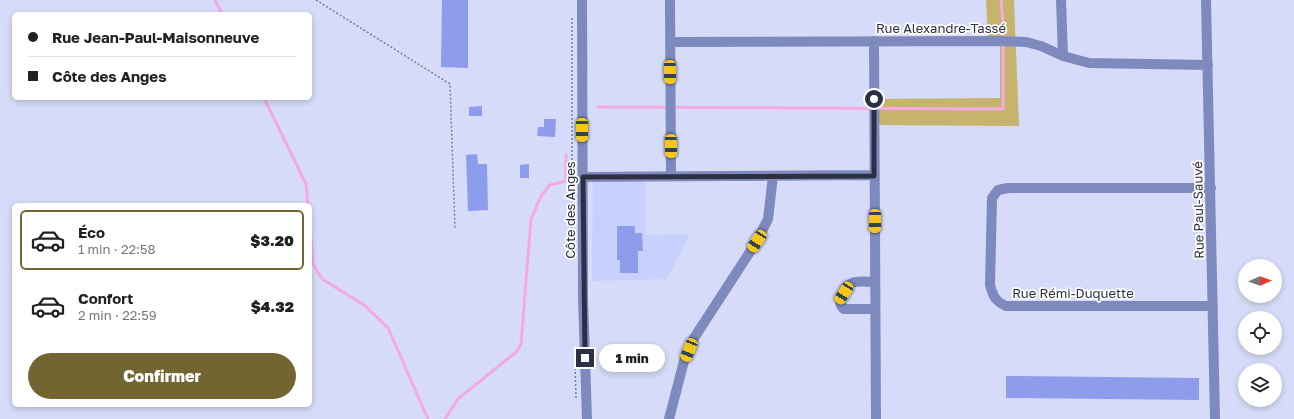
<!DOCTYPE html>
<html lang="fr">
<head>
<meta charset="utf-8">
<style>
	body { margin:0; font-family:"Golos Text",sans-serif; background:#f6f6f6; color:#222; height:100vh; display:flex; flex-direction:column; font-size:15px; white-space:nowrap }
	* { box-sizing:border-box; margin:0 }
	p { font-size:13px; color:#767676 }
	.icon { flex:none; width:22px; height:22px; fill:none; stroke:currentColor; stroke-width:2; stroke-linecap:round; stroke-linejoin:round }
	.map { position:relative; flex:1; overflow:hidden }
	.side { position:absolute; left:12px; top:203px; width:300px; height:204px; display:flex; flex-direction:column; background:#fff; border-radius:6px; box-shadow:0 2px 6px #0003 }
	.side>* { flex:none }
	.guide { position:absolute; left:12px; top:12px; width:300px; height:88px; border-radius:6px; box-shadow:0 2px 6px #0003; display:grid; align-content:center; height:88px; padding:0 16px; background:#fff }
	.needle { width:26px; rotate:88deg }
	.tools { position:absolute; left:1238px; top:259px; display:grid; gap:8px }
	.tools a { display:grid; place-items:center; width:44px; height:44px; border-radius:50%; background:#fff; box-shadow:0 2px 6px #0003; font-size:20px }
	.end { position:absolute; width:18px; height:18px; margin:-9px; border:5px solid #2c3042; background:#fff; box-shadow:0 0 0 2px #fff }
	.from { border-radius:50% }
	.bubble { position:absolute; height:28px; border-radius:14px; background:#fff; box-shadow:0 2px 6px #0003; font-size:13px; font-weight:800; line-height:28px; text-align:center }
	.car { position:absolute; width:12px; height:24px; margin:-12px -6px; border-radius:5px; box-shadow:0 0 3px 1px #0007; background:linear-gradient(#f5c518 24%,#345 0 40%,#f5c518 0 76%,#345 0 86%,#f5c518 0) }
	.guide b { display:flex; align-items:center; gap:14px; height:38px; font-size:15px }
	.guide b+b { border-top:1px solid #e0e0e0 }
	.guide i { width:10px; height:10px; background:#222 }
	ul { padding:7px 0 0; list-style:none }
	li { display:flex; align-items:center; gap:12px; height:60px; margin:0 8px 6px; padding:0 8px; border:2px solid transparent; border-radius:6px }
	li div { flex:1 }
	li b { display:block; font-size:15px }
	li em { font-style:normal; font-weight:800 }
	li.on { border-color:#726532 }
	li>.icon { width:36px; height:36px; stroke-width:1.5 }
	.cta { display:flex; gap:8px; margin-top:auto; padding:8px 16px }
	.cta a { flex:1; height:46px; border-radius:24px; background:#726532; color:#fff; font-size:16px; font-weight:800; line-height:46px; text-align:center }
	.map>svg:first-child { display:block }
</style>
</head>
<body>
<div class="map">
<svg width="1294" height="419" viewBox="0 0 1294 419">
	<rect width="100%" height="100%" fill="#d5dbf8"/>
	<path fill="#c8d1fd" d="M645,176V235L690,234L667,279L592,281L593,179Z"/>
	<path fill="#c6b36c" d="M986,0H1014L1019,126L874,125V99L1000,98V41H988Z"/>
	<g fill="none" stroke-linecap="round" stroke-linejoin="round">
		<path stroke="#f5a9e4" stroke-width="3" d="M215,0L222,14
			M264,98L306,184L308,205
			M598,107L1003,109V24L1001,0
			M310,226L313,264L322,279L364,305L388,328L428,419
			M445,419L458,399L516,352L521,344L531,219L541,196L550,185L566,181V155"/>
	</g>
	<path fill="#8d9ceb" d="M442,0H468V68L441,67Z
		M482,106V116H469V107Z
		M544,119H556L555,137L537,136L538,127H544Z
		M477,154L478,164H487L488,210L468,211L466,155Z
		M529,164V178H520V165Z
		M617,226H635V233H642L643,251H638V273H620V260H617Z
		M1006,376L1199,378V400L1006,398Z"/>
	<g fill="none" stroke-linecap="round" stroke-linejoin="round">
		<path stroke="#7a7f96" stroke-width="1.5" stroke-dasharray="2 2" stroke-linecap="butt" d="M316,0L450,84L455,228
			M572,18V254
			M575,364L576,398"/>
		<path stroke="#7e89bd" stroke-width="10" d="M582,0L583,298L587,419
			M670,0L671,176
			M1061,0L1063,56
			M1206,0L1215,419
			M874,41L876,419
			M670,42L1000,41L1026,42L1041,46L1063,56L1089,63L1208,65
			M583,177L875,175
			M1211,188H1008L998,190L992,198L990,285C993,296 995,301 1006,306H1213
			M875,282C868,282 858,280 852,283C844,287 835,303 844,309H875
			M669,419L684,361L694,338L757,241L768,219L773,176"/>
	</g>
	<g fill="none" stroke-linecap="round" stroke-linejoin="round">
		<path stroke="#2c3042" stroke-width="5" d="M585,358L583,177L874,176V99"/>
	</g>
	<g text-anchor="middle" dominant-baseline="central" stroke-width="3.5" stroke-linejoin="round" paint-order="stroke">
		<g font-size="13" fill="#2c3042" stroke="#fefefe">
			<text x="941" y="28">Rue Alexandre-Tassé</text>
			<text transform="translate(570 210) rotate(-90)">Côte des Anges</text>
			<text transform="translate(1198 210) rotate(-91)">Rue Paul-Sauvé</text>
			<text x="1073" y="293">Rue Rémi-Duquette</text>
		</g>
	</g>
</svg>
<div class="tools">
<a><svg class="needle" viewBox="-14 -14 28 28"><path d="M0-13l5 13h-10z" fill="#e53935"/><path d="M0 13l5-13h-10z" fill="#767676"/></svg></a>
<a><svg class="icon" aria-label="locate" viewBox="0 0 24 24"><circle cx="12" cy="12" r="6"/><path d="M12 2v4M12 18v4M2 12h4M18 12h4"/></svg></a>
<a><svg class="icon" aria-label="layers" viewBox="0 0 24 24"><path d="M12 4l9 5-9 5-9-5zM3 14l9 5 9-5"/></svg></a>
</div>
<i class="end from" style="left:874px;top:99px"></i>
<i class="end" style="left:585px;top:358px"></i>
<div class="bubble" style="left:599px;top:344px;width:66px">1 min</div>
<i class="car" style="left:670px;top:72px;rotate:179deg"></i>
<i class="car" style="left:582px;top:130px;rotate:180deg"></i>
<i class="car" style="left:671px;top:146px;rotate:179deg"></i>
<i class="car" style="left:875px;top:221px;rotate:180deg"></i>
<i class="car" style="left:757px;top:241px;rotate:213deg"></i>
<i class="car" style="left:844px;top:293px;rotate:212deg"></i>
<i class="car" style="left:689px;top:350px;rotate:202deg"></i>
<div class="guide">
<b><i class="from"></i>Rue Jean-Paul-Maisonneuve</b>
<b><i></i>Côte des Anges</b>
</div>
<section class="side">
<ul>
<li class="on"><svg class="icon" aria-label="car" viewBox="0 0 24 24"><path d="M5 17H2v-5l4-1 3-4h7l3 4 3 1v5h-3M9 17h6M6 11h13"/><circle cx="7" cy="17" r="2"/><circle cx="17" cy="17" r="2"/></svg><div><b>Éco</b><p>1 min · 22:58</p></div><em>$3.20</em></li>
<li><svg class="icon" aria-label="car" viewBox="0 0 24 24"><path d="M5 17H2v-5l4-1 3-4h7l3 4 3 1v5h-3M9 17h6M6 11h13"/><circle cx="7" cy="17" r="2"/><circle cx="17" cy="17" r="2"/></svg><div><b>Confort</b><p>2 min · 22:59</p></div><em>$4.32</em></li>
</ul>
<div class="cta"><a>Confirmer</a></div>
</section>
</div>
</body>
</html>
